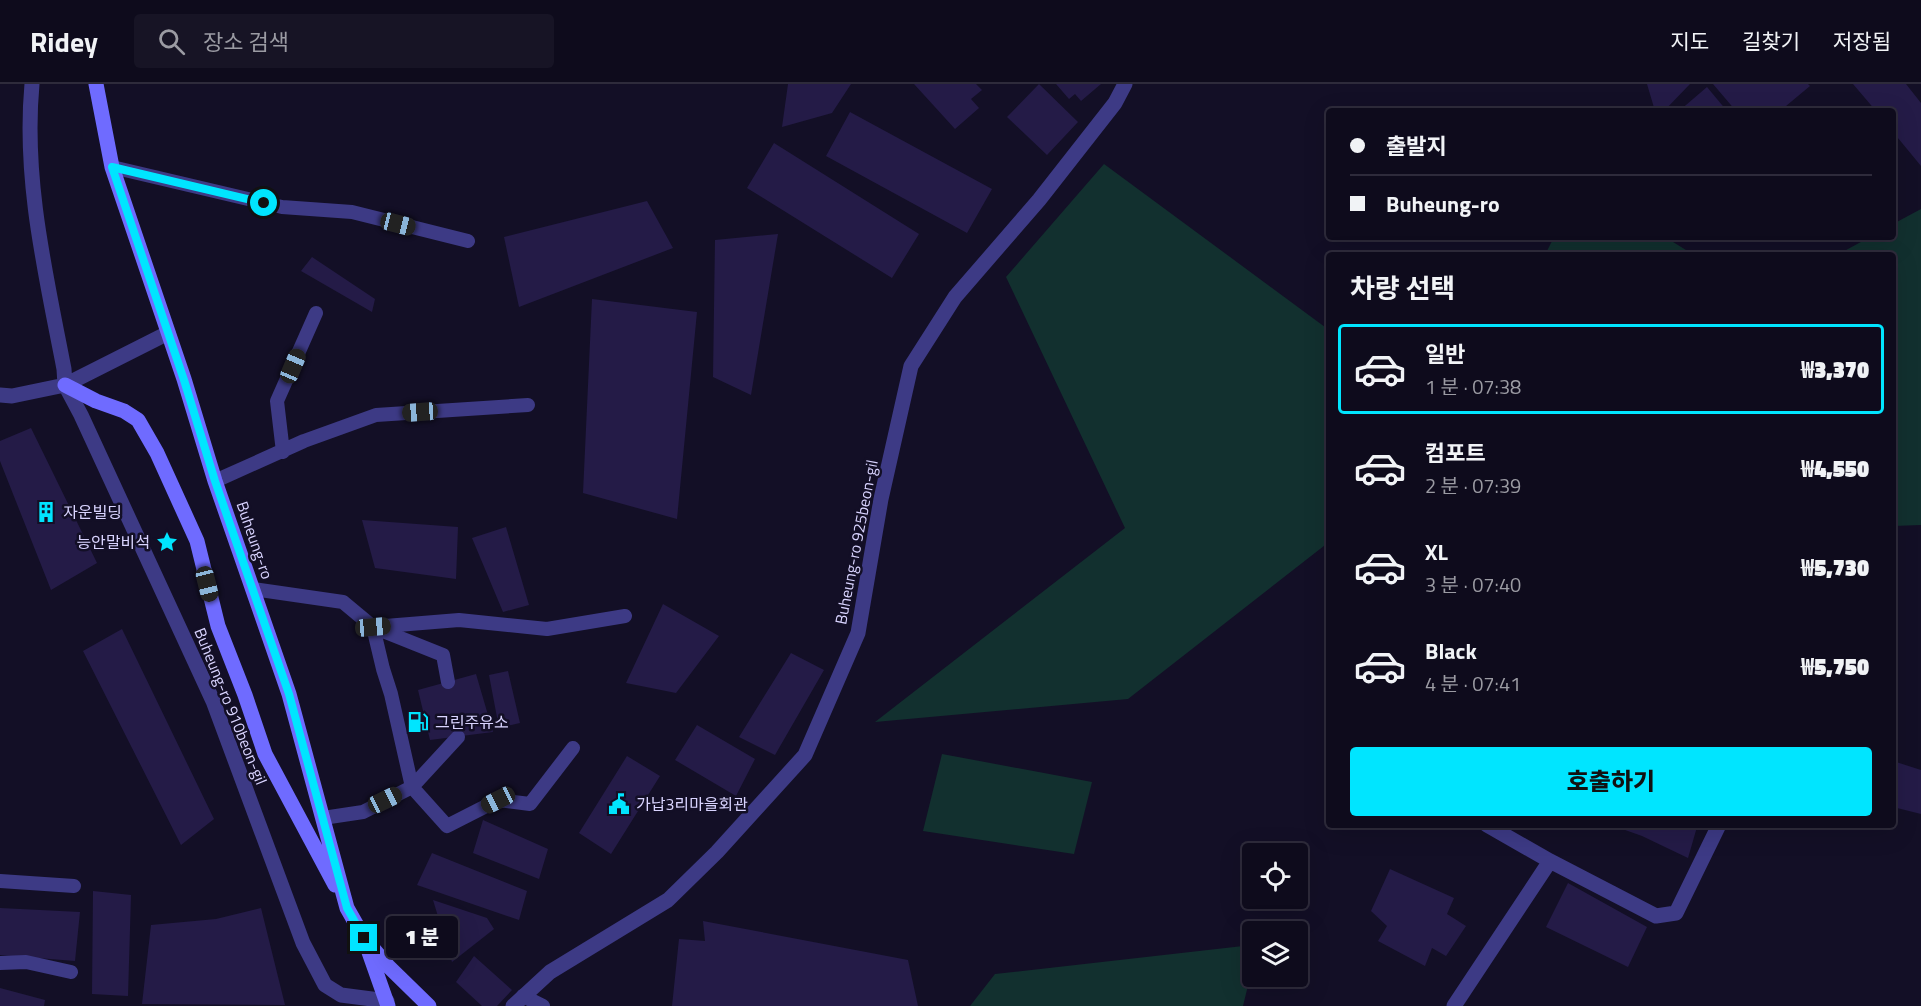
<!DOCTYPE html>
<html lang="ko">
<head>
<meta charset="utf-8">
<style>
	body { margin:0; font-family:"Titillium Web","Noto Sans KR",sans-serif; background:#171425; color:#f1f3f6; height:100vh; display:flex; flex-direction:column; font-size:22px; white-space:nowrap }
	* { box-sizing:border-box; margin:0 }
	p { font-size:20px; color:#9b9ba3 }
	.icon { flex:none; width:33px; height:33px; fill:none; stroke:currentColor; stroke-width:2; stroke-linecap:round; stroke-linejoin:round }
	.map { position:relative; flex:1; overflow:hidden }
	.side { position:absolute; left:1326px; top:168px; width:570px; height:576px; display:flex; flex-direction:column; background:#0e0b1c; border-radius:6px; box-shadow:0 6px 24px #0002,0 0 0 2px #2e2b3b }
	.side>* { flex:none }
	.top-card { position:absolute; left:1326px; top:24px; width:570px; height:132px; border-radius:6px; box-shadow:0 6px 24px #0002,0 0 0 2px #2e2b3b; display:grid; align-content:center; height:132px; padding:0 24px; background:#0e0b1c }
	.controls { position:absolute; left:1242px; top:759px; display:grid; gap:12px }
	.controls a { display:grid; place-items:center; width:66px; height:66px; border-radius:6px; background:#0e0b1c; box-shadow:0 6px 24px #0002,0 0 0 2px #2e2b3b; font-size:30px }
	.end { position:absolute; width:27px; height:27px; margin:-14px; border:8px solid #00e5ff; background:#111; box-shadow:0 0 0 3px #111 }
	.from { border-radius:50% }
	.bubble { position:absolute; height:42px; border-radius:6px; background:#0e0b1c; box-shadow:0 6px 24px #0002,0 0 0 2px #2e2b3b; font-size:20px; font-weight:800; line-height:42px; text-align:center }
	.car { position:absolute; width:18px; height:36px; margin:-18px -9px; border-radius:8px; box-shadow:0 0 4px 2px #0007; background:linear-gradient(#222 24%,#8ab4d8 0 40%,#222 0 76%,#8ab4d8 0 86%,#222 0) }
	.top-card b { display:flex; align-items:center; gap:21px; height:57px; font-size:22px }
	.top-card b+b { border-top:2px solid #2e2b3b }
	.top-card i { width:15px; height:15px; background:#f1f3f6 }
	ul { padding:0; list-style:none }
	li { display:flex; align-items:center; gap:18px; height:90px; margin:0 12px 9px; padding:0 12px; border:3px solid transparent; border-radius:6px }
	li div { flex:1 }
	li b { display:block; font-size:22px }
	li em { font-style:normal; font-weight:800 }
	li.on { border-color:#00e5ff }
	li>.icon { width:54px; height:54px; stroke-width:1.5 }
	h2 { padding:0 24px; font-size:27px; line-height:72px }
	.cta { display:flex; gap:12px; margin-top:auto; padding:12px 24px }
	.cta a { flex:1; height:69px; border-radius:6px; background:#00e5ff; color:#111; font-size:24px; font-weight:800; line-height:69px; text-align:center }
	header { display:flex; align-items:center; gap:36px; box-sizing:border-box; height:84px; padding:0 30px; background:#0e0b1c; border-bottom:2px solid #2e2b3b }
	header strong { font-size:28px }
	nav { display:flex; gap:33px; margin-inline-start:auto; font-size:21px }
	.search { width:420px; height:54px; background:#171425; display:flex; align-items:center; gap:15px; box-sizing:border-box; padding:0 21px; border-radius:6px; color:#9b9ba3; font-size:22px }
	.map>svg:first-child { display:block }
</style>
</head>
<body>
<header>
<strong>Ridey</strong>
<div class="search"><svg class="icon" aria-label="search" viewBox="0 0 24 24"><circle cx="10" cy="10" r="6"/><path d="M15 15l6 6"/></svg>장소 검색</div>
<nav><a>지도</a><a>길찾기</a><a>저장됨</a></nav>
</header>
<div class="map">
<svg width="1921" height="922" viewBox="0 0 1921 922">
	<rect width="100%" height="100%" fill="#130f26"/>
	<path fill="#12302f" d="M1104,80L1329,246V458L1128,615L875,638L1125,444L1006,193Z
		M1921,125V441L1893,442V171H1837L1870,153H1893V140Z
		M1554,153H1665L1694,171H1545Z
		M942,670L1092,698L1074,770L923,747Z
		M1252,861V885L1243,922H970L995,890Z"/>
	<path fill="#241b47" d="M788,0H851L832,29L782,43Z
		M914,0H976L982,6L971,15L979,24L955,45Z
		M1039,0L1078,38L1047,71L1007,33Z
		M1056,0H1101L1081,17L1075,10L1069,15Z
		M1647,0H1690L1664,27H1655Z
		M1713,0H1808L1810,2L1780,27H1736Z
		M1853,0H1906L1921,19V82L1893,48V27H1876Z
		M1707,3L1727,27H1679Z
		M850,28L992,105L967,149L826,72Z
		M774,59L919,150L892,194L747,104Z
		M647,117L673,164L519,223L504,153Z
		M778,150L751,311L713,293L715,156Z
		M312,173L375,215L372,228L301,187Z
		M592,215L697,228L677,435L583,409Z
		M31,344L97,479L51,506L0,377V357Z
		M362,436L458,443L456,495L375,484Z
		M506,443L529,521L503,528L472,454Z
		M663,520L719,552L676,609L626,599Z
		M122,545L214,735L181,761L83,567Z
		M791,569L824,586L775,671L739,653Z
		M508,587L520,639L499,644L489,591Z
		M476,590L493,648L430,656L418,606Z
		M697,641L755,675L736,712L675,676Z
		M627,672L660,692L611,770L579,749Z
		M1893,677L1921,686V730L1893,723Z
		M483,736L548,765L539,795L473,769Z
		M1611,741H1692L1697,743L1688,774L1642,752Z
		M432,769L527,807L519,836L417,801Z
		M1390,785L1454,814L1447,830L1466,842L1446,872L1432,864L1425,882L1378,857L1387,842L1371,827Z
		M1568,799L1647,843L1628,883L1546,843Z
		M93,807L131,811L128,912L92,910Z
		M433,816L487,834L494,845L452,878Z
		M0,824L80,828L75,877L0,871Z
		M261,824L285,921L142,920L151,841L216,835Z
		M703,837L908,876L918,922H672L679,855L705,857Z
		M474,872L512,906L497,922H482L456,898Z
		M0,904L45,916L44,922H0Z"/>
	<g fill="none" stroke-linecap="round" stroke-linejoin="round">
		<path stroke="#3d3a85" stroke-width="14" d="M112,83L282,123L352,128L468,157
			M283,368L277,317L316,229
			M215,397L304,357L376,331L528,321
			M253,505L343,518L373,543L443,571L448,598
			M573,664L530,720L498,716L447,742L412,703L391,610L383,585L373,543L459,536L547,545L625,532
			M323,734L363,728L412,703L458,653
			M0,797L74,802
			M0,879L26,878L71,888
			M523,912L543,922"/>
		<path stroke="#3d3a85" stroke-width="15" d="M32,0C23,96 46,191 64,285L65,301L81,331L213,617L303,859L325,901L341,911L387,917
			M0,311L12,312L65,301L168,249
			M1487,741L1550,777L1656,832L1676,829L1719,741
			M513,922L550,888L668,816L717,768L805,671L858,549L881,415L911,282L955,213L1039,116L1115,19L1125,0
			M1454,922L1550,777"/>
		<path stroke="#6f6bff" stroke-width="15" d="M96,0L112,83L184,295L215,397L289,610L347,824L364,854L388,922
			M65,301L96,317L124,327L138,336L157,369L197,457L218,542L245,611L265,670L335,801
			M371,862L388,882L429,922"/>
	</g>
	<g fill="none" stroke-linecap="round" stroke-linejoin="round">
		<path stroke="#00e5ff" stroke-width="8" d="M264,119L112,83L184,296L215,397L289,610L347,824L364,854"/>
	</g>
	<defs>
		<symbol id="building-bare" viewBox="-9 -9 18 18"><path d="M-4-6H4V6H1V3H-1V6H-4ZM-2.5-4.3h1.7v1.8h-1.7ZM.8-4.3h1.7v1.8H.8ZM-2.5-1h1.7V.8h-1.7ZM.8-1h1.7V.8H.8Z" fill="#00e5ff" stroke="#130f26" stroke-width="2.5" paint-order="stroke"/></symbol>
		<symbol id="sight-bare" viewBox="-9 -9 18 18"><path d="M0-6L1.8-2.2L6-1.7L2.9 1.2L3.7 5.4L0 3.3L-3.7 5.4L-2.9 1.2L-6-1.7L-1.8-2.2Z" fill="#00e5ff" stroke="#130f26" stroke-width="2.5" paint-order="stroke"/></symbol>
		<symbol id="fuel-bare" viewBox="-9 -9 18 18"><path d="M-5.5-6h7V0h2V4h1.3V-2.5L3-4.5l.8-.8L6-3V5H2.5V1h-1V6h-7ZM-4.2-4.7v3.2H.2V-4.7Z" fill="#00e5ff" stroke="#130f26" stroke-width="2.5" paint-order="stroke"/></symbol>
		<symbol id="civic-bare" viewBox="-9 -9 18 18"><path d="M-.6-6.5H3V-4.5H.6V-3L4-1V1h2V6H-6V1h2V-1L-.6-3ZM-1.2 2.5V6h2.4V2.5Z" fill="#00e5ff" stroke="#130f26" stroke-width="2.5" paint-order="stroke"/></symbol>
	</defs>
	<g fill-rule="evenodd">
		<use href="#building-bare" x="31" y="413" width="30" height="30"/>
		<use href="#sight-bare" x="152" y="443" width="30" height="30"/>
		<use href="#fuel-bare" x="403" y="623" width="30" height="30"/>
		<use href="#civic-bare" x="604" y="705" width="30" height="30"/>
	</g>
	<g text-anchor="middle" dominant-baseline="central" stroke-width="5" stroke-linejoin="round" paint-order="stroke">
		<g font-size="16" fill="#d9d4ff" stroke="#130f26" text-anchor="start">
			<text x="63" y="428">자운빌딩</text>
			<text x="150" y="458" text-anchor="end">능안말비석</text>
			<text x="435" y="638">그린주유소</text>
			<text x="636" y="720">가납3리마을회관</text>
		</g>
		<g font-size="16" fill="#d9d4ff" stroke="#130f26">
			<text transform="translate(255 456) rotate(71)">Buheung-ro</text>
			<text transform="translate(856 458) rotate(-79)">Buheung-ro 925beon-gil</text>
			<text transform="translate(231 622) rotate(68)">Buheung-ro 910beon-gil</text>
		</g>
	</g>
</svg>
<div class="controls">
<a><svg class="icon" aria-label="locate" viewBox="0 0 24 24"><circle cx="12" cy="12" r="6"/><path d="M12 2v4M12 18v4M2 12h4M18 12h4"/></svg></a>
<a><svg class="icon" aria-label="layers" viewBox="0 0 24 24"><path d="M12 4l9 5-9 5-9-5zM3 14l9 5 9-5"/></svg></a>
</div>
<i class="end from" style="left:264px;top:119px"></i>
<i class="end" style="left:364px;top:854px"></i>
<div class="bubble" style="left:386px;top:832px;width:72px">1 분</div>
<i class="car" style="left:398px;top:140px;rotate:104deg"></i>
<i class="car" style="left:293px;top:282px;rotate:23deg"></i>
<i class="car" style="left:420px;top:328px;rotate:266deg"></i>
<i class="car" style="left:207px;top:500px;rotate:166deg"></i>
<i class="car" style="left:373px;top:543px;rotate:85deg"></i>
<i class="car" style="left:385px;top:716px;rotate:64deg"></i>
<i class="car" style="left:498px;top:716px;rotate:243deg"></i>
<div class="top-card">
<b><i class="from"></i>출발지</b>
<b><i></i>Buheung-ro</b>
</div>
<section class="side">
<h2>차량 선택</h2>
<ul>
<li class="on"><svg class="icon" aria-label="car" viewBox="0 0 24 24"><path d="M5 17H2v-5l4-1 3-4h7l3 4 3 1v5h-3M9 17h6M6 11h13"/><circle cx="7" cy="17" r="2"/><circle cx="17" cy="17" r="2"/></svg><div><b>일반</b><p>1 분 · 07:38</p></div><em>₩3,370</em></li>
<li><svg class="icon" aria-label="car" viewBox="0 0 24 24"><path d="M5 17H2v-5l4-1 3-4h7l3 4 3 1v5h-3M9 17h6M6 11h13"/><circle cx="7" cy="17" r="2"/><circle cx="17" cy="17" r="2"/></svg><div><b>컴포트</b><p>2 분 · 07:39</p></div><em>₩4,550</em></li>
<li><svg class="icon" aria-label="car" viewBox="0 0 24 24"><path d="M5 17H2v-5l4-1 3-4h7l3 4 3 1v5h-3M9 17h6M6 11h13"/><circle cx="7" cy="17" r="2"/><circle cx="17" cy="17" r="2"/></svg><div><b>XL</b><p>3 분 · 07:40</p></div><em>₩5,730</em></li>
<li><svg class="icon" aria-label="car" viewBox="0 0 24 24"><path d="M5 17H2v-5l4-1 3-4h7l3 4 3 1v5h-3M9 17h6M6 11h13"/><circle cx="7" cy="17" r="2"/><circle cx="17" cy="17" r="2"/></svg><div><b>Black</b><p>4 분 · 07:41</p></div><em>₩5,750</em></li>
</ul>
<div class="cta"><a>호출하기</a></div>
</section>
</div>
</body>
</html>
